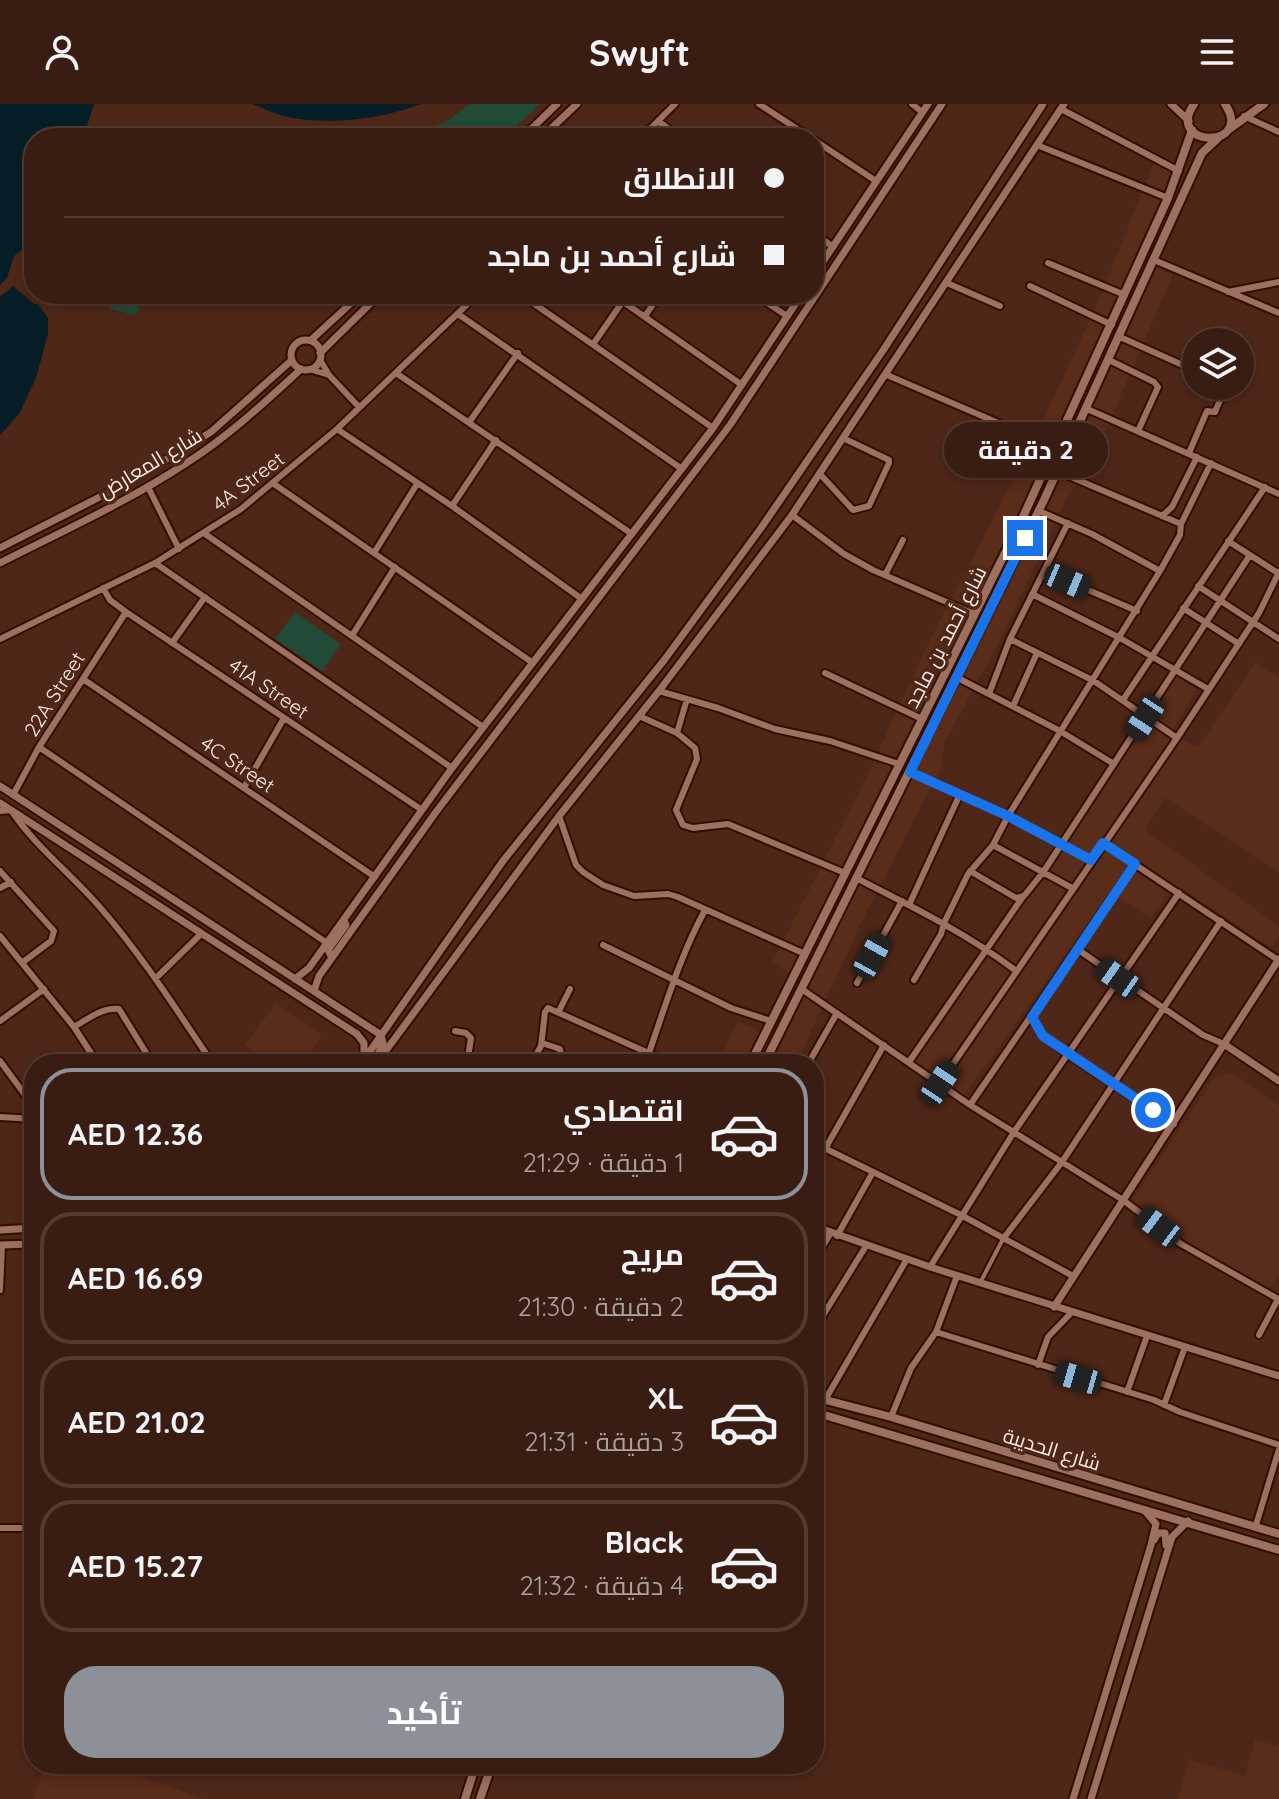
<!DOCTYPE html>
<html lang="ar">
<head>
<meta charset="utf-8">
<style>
	body { margin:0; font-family:Quicksand,Cairo,sans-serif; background:#41261b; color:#f1f3f6; direction:rtl; height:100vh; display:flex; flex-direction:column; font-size:30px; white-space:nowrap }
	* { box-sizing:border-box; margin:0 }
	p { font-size:26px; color:#aba29f }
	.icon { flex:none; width:44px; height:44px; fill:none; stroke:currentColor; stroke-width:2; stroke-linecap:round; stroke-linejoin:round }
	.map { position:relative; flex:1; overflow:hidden; direction:ltr }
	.panel { position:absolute; left:24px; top:950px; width:800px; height:720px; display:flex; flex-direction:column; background:#3a1d12; border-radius:32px; box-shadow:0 4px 12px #0003,0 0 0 2px #543b32; direction:rtl }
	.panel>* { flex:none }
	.hud { position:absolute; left:24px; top:24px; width:800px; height:176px; border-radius:32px; box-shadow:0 4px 12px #0003,0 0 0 2px #543b32; direction:rtl; display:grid; align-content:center; height:176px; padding:0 40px; background:#3a1d12 }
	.tools { position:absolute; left:1182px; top:224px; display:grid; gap:16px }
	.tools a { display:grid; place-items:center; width:72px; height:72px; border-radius:50%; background:#3a1d12; box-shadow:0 4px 12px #0003,0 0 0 2px #543b32; font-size:40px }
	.end { position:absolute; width:36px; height:36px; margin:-18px; border:10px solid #1a73e8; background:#fff; box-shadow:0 0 0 4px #fff }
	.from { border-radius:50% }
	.bubble { position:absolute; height:56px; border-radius:28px; background:#3a1d12; box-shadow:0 4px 12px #0003,0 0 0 2px #543b32; font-size:26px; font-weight:700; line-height:56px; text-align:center; direction:rtl }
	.car { position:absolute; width:24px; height:48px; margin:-24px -12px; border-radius:10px; box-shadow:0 0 6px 2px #0007; background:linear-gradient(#222 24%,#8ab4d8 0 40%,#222 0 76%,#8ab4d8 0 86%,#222 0) }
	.hud b { display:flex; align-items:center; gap:28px; height:76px; font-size:30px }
	.hud b+b { border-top:2px solid #543b32 }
	.hud i { width:20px; height:20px; background:#f1f3f6 }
	ul { padding:14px 0 0; list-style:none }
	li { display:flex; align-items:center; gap:24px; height:132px; margin:0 16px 12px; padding:0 24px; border:4px solid #543b32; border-radius:32px }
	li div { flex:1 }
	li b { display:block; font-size:30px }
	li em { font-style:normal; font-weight:700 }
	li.current { border-color:#8c9099 }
	li>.icon { width:72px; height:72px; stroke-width:1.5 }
	.cta { display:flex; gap:16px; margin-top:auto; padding:16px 40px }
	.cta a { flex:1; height:92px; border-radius:32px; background:#8c9099; color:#fff; font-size:32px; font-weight:700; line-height:92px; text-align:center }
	header { display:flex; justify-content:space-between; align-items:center; height:104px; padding:0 40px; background:#3a1d12; font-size:36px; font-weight:700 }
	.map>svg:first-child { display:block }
</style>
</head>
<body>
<header><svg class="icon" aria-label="menu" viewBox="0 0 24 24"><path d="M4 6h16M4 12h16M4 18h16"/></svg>Swyft<svg class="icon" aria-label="person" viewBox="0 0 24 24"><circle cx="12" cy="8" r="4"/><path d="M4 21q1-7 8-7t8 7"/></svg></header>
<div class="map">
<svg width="1279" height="1695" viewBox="0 0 1279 1695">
	<rect width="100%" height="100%" fill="#4e2718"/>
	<path fill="#5a2c1a" d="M1164,61L1173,66L1135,153L1173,171L1084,376L1069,389L1000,536L944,640L942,662L863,815L796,960H718L737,917L776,936L802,879L773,857L864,678L931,534L1033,338L1099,196L1152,62Z
		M1255,558L1279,573V768L1165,694L1145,726L1279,822V832L1271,844L1175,780L1151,814L1109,788L962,995L907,955L1173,570L1197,585L1170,629L1198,643Z
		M276,899L322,931L304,960H267L245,941Z
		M1231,969L1279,1002V1170L1266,1189L1130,1099L1214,974Z
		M1255,1636L1279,1642V1695H1178L1189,1655L1245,1672Z
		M46,1660H108L202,1695H33Z"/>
	<path fill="#214b37" d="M470,0H540L504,34H406L447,17Z
		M95,190H163L156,194L154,191L137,200L140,207L133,211L112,205Z
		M295,508L341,540L322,567L275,535Z"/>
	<path fill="#061f27" d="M0,0H94L83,34H34V136L14,152L7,174L0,181Z
		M253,0H421C378,16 328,22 283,12C273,9 262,4 253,0Z
		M13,182L34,200H38L48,214V230L36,274L19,310L0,331V193Z"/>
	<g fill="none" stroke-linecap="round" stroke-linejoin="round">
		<defs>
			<path id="pedestrian" d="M980,1179L1003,1135"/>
			<path id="minor" d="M759,0L811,34
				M912,0L922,8
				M1061,5L1179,67
				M1244,12L1279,28
				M658,17L681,34
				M641,34L675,0
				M814,36L876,77
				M1037,41L1168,94
				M814,129L833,143
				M1154,156L1279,209
				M1048,159L1125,191
				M947,179L1000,202
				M1030,182L1112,221
				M1228,188L1279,178
				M520,190L713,324
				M612,190L742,281
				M754,190L787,212
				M458,210L682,365
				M645,212L660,190
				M1120,233L1196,267
				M594,239L623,197
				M320,256L329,271L359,303
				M1109,256L1154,278L1158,283L1138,327
				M309,265L329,271
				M396,269L632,430
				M887,271L1054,343
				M1085,304L1279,390
				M470,317L518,249
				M337,325L452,402L582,495
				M1189,349L1207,307L1215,308L1223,289L1222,282
				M1057,367L1181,420
				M820,370L853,406L869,402L889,359V356L845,335
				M274,380L533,559
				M148,383L179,445
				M452,402L496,336
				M1039,407L1092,430L1160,467
				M792,411L844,450L873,466L974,510
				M1162,412L1172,403L1197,353
				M205,430L483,623
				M1228,437L1278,469
				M374,449L417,380
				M155,459L452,664
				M1044,467L1137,507
				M885,471L903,436
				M1198,482L1279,535
				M103,484L110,496L126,508L422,706
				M1032,490L1120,534L1208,585
				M1183,504L1239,540
				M353,530L395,463
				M0,535L155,459L241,405L337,325L478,190
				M1010,535L1094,577L1177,634
				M172,539L205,493
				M825,569L922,615
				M956,573L1060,627L1114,660
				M83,575L375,773
				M659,587L718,604L775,625L830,637L899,660
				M989,590L1010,535L1068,419
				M1123,596L1265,383
				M1013,602L1037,549
				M639,612L677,629L695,644L697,655L676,706L683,721L693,724L728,720L845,769
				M677,629L687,595
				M39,643L327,839
				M910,668L1008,712L1091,756
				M245,682L284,614
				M13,691L39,643L126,508
				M0,707L11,706C33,740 70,769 98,801C141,850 176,905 213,960
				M559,712L576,761L583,768L603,781L634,792L668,790L678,793L805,850
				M1103,739L1278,856
				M993,741L1072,784
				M0,767L54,827L51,837L23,858
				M970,767L1016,794L1024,792L1044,767L1250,451
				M856,774C911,802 966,829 1015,866
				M0,784L11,778
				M909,801L960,690
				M0,832L74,923L98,960
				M603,841L731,904L771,917
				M1077,845L1203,931L1224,940
				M156,874L201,830
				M914,876L941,830L944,819L968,770L993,741L1008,712L1160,467L1180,431L1181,420L1211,359
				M857,879L902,797
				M803,886L970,1001L1123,1096L1181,1140L1278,1195
				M559,907L570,885
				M1032,913L1043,932L1066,949L1174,1020
				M0,917L44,885
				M74,923C88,915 102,903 119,905L153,960
				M455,927L466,929L471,934L467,960
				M542,939L560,945L562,960
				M0,957L34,1003
				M909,958L1022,794
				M500,960L504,957L512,960
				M531,960L541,942L545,908L548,904L673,960
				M645,960C664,907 678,856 705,806
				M808,960L837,909
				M940,979L1177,634L1259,509L1279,468
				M970,1001L1135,760
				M0,1013L34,1015
				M814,1039L961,1111L1073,1172
				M825,1045L884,941
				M837,1132L873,1068
				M1003,1135L1062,1058L1221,817
				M814,1157L830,1130
				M930,1163L1014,1028L1179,789
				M0,1186L2,1141
				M814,1226L866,1142
				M936,1228L1154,1296L1180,1308L1279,1341
				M1259,1231L1278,1195
				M1038,1261L1048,1233L1072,1208
				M1127,1288L1147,1232
				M825,1296L907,1155
				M1164,1301L1185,1243
				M891,1313L911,1264L936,1228L957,1172
				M1256,1421L1279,1345
				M0,1424H34"/>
			<path id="tertiary" d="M1171,0L1189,17
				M522,34L557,0
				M541,34L577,0
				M814,171L928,0
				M311,236L361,190
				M291 251a15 15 0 1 1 30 0a15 15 0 1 1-30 0Z
				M320,249L380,190
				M0,444L129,378L211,328L292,256
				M0,459C63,427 129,397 188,358C230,331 265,298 301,265
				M0,682L381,931L383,939L375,956
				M0,699L357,930L364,939V952
				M332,854L328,846L346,821L344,816
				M295,875L309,864L452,664L713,324L802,190
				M314,887L319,872L436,708L730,321L942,0
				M1224,940L1279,977
				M361,960L503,757L665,555L761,424L884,245L1043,0
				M376,960L559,712L659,587L792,411L1064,0
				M814,1122L930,1163L1279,1272
				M0,1126L34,1124
				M0,1141L34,1140
				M1054,1203L1279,855
				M1154,1436L1158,1429H1165L1166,1441
				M1073,1695L1151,1441L1156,1420L1145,1407
				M1091,1695L1172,1433L1188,1417"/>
			<path id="secondary" d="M1194,0C1164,44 1255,46 1225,0
				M1228,26L1264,0
				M750,960L1022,415L1168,94L1192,26
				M764,960L1044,396L1202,49L1218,34
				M814,1293L891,1313L1279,1430
				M814,1308L1279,1446
				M465,1695L476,1660
				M480,1695L492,1660"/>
		</defs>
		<use href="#pedestrian" stroke="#320e02" stroke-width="8"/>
		<use href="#minor" stroke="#320e02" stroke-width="10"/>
		<use href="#tertiary" stroke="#320e02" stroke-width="11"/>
		<use href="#secondary" stroke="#320e02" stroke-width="12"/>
		<use href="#pedestrian" stroke="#9d705f" stroke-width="4"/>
		<use href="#minor" stroke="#9d705f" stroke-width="6"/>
		<use href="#tertiary" stroke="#9d705f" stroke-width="7"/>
		<use href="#secondary" stroke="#9d705f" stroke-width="8"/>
	</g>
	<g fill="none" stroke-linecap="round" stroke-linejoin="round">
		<path stroke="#1a73e8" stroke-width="10" d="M1025,434L910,668L1008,712L1091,756L1103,739L1135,760L1032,913L1043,932L1153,1006"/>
	</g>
	<g text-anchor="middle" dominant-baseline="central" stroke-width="7" stroke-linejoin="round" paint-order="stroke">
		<g font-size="20" fill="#fdede7" stroke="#4e2718">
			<text transform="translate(150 359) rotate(-31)">شارع المعارض</text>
			<text transform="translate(248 377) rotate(-37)">4A Street</text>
			<text transform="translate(945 533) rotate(-63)">شارع أحمد بن ماجد</text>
			<text transform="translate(269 584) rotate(34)">41A Street</text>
			<text transform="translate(54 590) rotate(-58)">22A Street</text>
			<text transform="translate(238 660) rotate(34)">4C Street</text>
			<text transform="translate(1052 1345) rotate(17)">شارع الحديبة</text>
		</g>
	</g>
</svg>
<div class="tools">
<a><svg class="icon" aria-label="layers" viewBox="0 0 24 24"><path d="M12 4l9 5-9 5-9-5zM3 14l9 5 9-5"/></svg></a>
</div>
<i class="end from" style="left:1153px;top:1006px"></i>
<i class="end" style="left:1025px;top:434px"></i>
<div class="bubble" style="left:944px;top:318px;width:164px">2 دقيقة</div>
<i class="car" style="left:1067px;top:477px;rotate:113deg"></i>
<i class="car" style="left:1145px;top:614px;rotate:213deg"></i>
<i class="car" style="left:872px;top:852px;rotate:29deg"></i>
<i class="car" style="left:1118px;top:874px;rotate:305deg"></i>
<i class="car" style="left:940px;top:979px;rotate:34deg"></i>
<i class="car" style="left:1159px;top:1123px;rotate:307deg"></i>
<i class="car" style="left:1078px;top:1274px;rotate:286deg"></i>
<div class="hud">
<b><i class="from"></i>الانطلاق</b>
<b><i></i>شارع أحمد بن ماجد</b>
</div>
<section class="panel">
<ul>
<li class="current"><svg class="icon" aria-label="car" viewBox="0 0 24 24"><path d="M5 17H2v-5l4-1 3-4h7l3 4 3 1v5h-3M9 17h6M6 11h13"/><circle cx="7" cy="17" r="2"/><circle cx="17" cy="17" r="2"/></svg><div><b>اقتصادي</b><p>1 دقيقة · 21:29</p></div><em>AED 12.36</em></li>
<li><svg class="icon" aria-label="car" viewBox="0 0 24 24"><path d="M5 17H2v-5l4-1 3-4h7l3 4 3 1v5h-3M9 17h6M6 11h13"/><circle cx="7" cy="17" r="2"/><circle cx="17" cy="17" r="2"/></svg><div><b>مريح</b><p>2 دقيقة · 21:30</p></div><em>AED 16.69</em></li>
<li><svg class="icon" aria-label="car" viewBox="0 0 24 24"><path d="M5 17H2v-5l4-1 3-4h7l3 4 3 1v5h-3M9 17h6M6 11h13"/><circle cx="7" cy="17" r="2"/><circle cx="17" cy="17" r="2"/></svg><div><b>XL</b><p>3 دقيقة · 21:31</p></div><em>AED 21.02</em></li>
<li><svg class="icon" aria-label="car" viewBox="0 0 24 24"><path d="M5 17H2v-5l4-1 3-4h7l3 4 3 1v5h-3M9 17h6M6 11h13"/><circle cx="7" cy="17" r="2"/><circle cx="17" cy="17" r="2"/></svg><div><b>Black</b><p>4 دقيقة · 21:32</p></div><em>AED 15.27</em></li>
</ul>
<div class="cta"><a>تأكيد</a></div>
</section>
</div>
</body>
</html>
